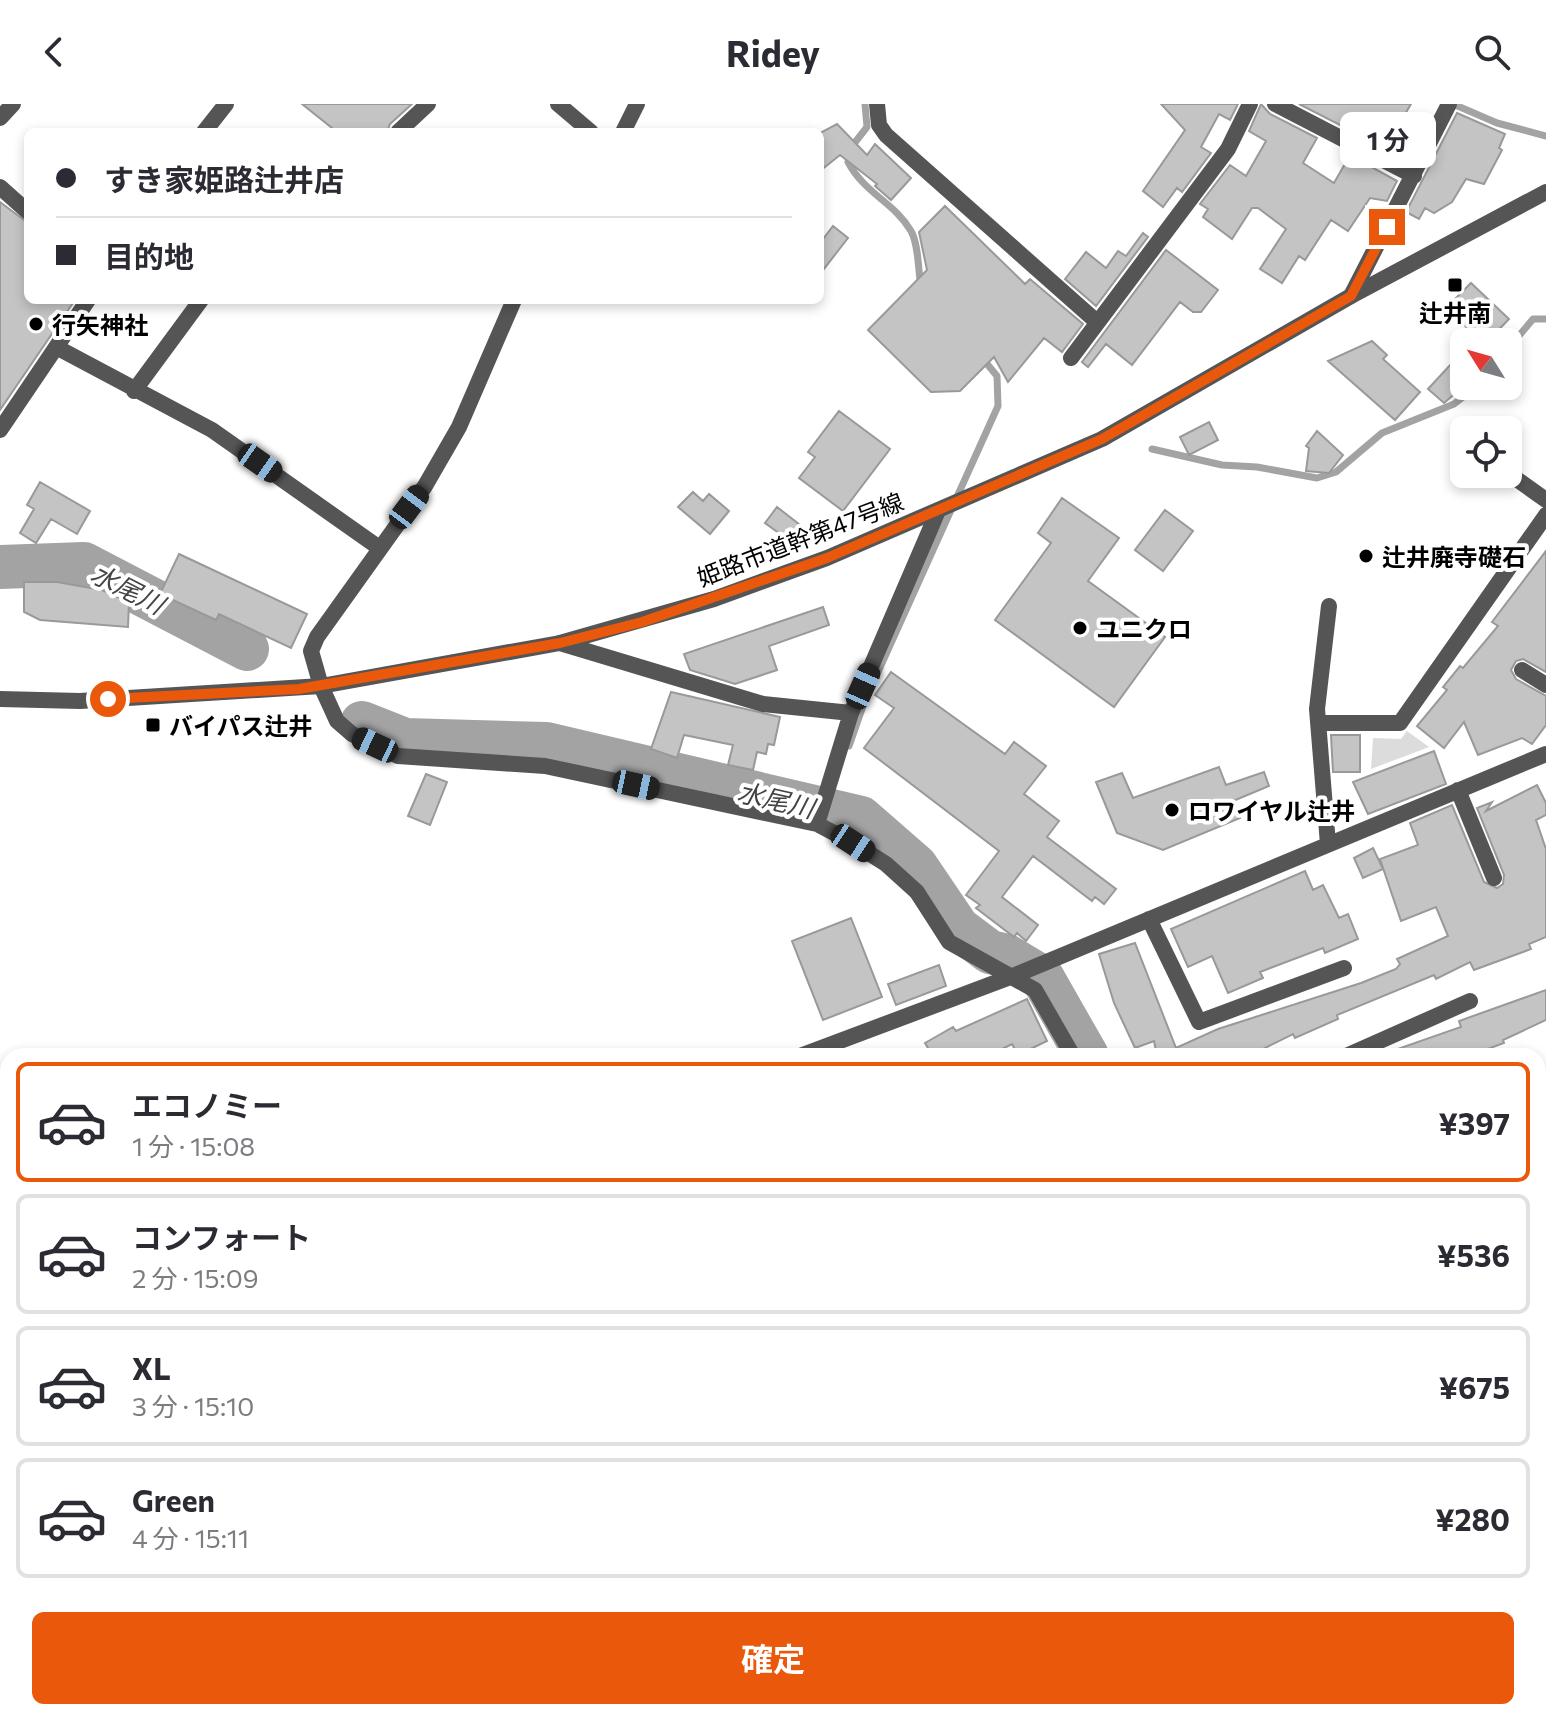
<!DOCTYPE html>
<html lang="ja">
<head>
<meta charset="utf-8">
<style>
	body { margin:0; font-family:Commissioner,"Noto Sans JP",sans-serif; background:#f7f7f7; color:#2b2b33; height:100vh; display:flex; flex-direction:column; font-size:30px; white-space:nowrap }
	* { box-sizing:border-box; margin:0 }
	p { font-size:26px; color:#7c7c81 }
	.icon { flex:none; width:44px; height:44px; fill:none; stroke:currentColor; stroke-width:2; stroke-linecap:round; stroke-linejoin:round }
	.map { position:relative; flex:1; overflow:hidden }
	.side { position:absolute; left:0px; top:944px; width:1546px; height:672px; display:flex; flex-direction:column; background:#fff; border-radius:24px 24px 0 0; box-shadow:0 4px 12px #0003 }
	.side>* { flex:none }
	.top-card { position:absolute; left:24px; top:24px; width:800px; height:176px; border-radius:12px; box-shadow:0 4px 12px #0003; display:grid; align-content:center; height:176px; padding:0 32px; background:#fff }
	.needle { width:52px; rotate:307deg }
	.tools { position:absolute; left:1450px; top:224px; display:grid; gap:16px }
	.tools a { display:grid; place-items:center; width:72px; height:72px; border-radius:12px; background:#fff; box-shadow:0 4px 12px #0003; font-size:40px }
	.end { position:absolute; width:36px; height:36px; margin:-18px; border:10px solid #ea580c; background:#fff; box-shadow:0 0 0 4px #fff }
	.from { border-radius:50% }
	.bubble { position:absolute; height:56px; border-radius:12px; background:#fff; box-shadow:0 4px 12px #0003; font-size:26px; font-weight:700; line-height:56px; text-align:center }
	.car { position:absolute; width:24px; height:48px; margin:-24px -12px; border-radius:10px; box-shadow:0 0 6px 2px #0007; background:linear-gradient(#222 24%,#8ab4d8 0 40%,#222 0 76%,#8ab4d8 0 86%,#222 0) }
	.top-card b { display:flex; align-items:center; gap:28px; height:76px; font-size:30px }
	.top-card b+b { border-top:2px solid #e1e1e2 }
	.top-card i { width:20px; height:20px; background:#2b2b33 }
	ul { padding:14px 0 0; list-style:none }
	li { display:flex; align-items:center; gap:24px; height:120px; margin:0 16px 12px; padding:0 16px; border:4px solid #e1e1e2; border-radius:12px }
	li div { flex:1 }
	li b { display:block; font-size:30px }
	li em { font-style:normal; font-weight:700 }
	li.selected { border-color:#ea580c }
	li>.icon { width:72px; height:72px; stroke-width:1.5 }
	.button { display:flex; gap:16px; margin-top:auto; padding:16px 32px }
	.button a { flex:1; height:92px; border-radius:12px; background:#ea580c; color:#fff; font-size:32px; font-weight:700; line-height:92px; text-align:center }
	header { display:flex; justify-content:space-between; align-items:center; height:104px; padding:0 32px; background:#fff; font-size:36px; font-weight:700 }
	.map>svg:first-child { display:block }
</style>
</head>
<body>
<header><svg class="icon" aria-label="back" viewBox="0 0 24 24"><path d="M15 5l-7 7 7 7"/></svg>Ridey<svg class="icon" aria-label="search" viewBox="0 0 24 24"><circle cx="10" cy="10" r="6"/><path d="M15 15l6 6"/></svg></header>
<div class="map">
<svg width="1546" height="1616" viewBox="0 0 1546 1616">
	<rect width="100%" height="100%" fill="#fff"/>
	<path fill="#dcdcdc" d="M1407,627L1429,643L1371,665L1373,634L1401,635Z"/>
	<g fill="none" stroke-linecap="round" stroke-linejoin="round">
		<path stroke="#a3a3a3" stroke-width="7" d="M865,0L867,23L853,41L848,58C865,90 895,99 911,127C919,141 918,167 921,183
			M1453,0L1497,19L1546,32
			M1508,245L1533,215H1546
			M1152,345L1222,361L1257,363L1317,374L1336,368L1382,329L1454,300L1477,282
			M849,642L864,599L998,302L997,272L983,255"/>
		<path stroke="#a3a3a3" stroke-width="44" d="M0,463L84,460L247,545
			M362,619L405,636L546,640L861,714L916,762L958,824L990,848L1007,852L1042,873L1087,952
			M1478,1608L1483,1616"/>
	</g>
	<path fill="#c4c4c4" stroke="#999" stroke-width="2" d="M302,0H412L390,20L387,28H337Z
		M1161,0H1238L1230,16L1219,10L1201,43L1211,49L1182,88L1177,84L1163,103L1143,87L1185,26Z
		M1261,0L1270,10L1317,34L1303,59L1334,79L1350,51L1397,77L1387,97L1370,94L1348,127L1331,116L1305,156L1299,152L1282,179L1260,165L1286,125L1258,104H1252L1232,135L1203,113L1208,105L1200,100L1230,61L1246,72L1266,37L1249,27Z
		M1299,0H1411L1385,44Z
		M1457,9L1505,30L1499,44L1502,46L1484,80L1466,75L1452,98L1434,109L1425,104L1419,115L1406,108Z
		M837,20L867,51L875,40L911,74L891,96L875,82L877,80L840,51L820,67V29Z
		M0,98L28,119V196H75L0,306Z
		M945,102L1025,180L1030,175L1083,220L1062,248L1044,234L1008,278L994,253L960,287L931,288L868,226L927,166L919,128Z
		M833,122L848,134L820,170V139Z
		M1143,129L1148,133L1096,202L1065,175L1086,148L1106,164L1118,147L1126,152Z
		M1166,146L1218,186L1201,208H1193L1180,198L1132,261L1106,240L1088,263L1082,258Z
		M1471,179L1509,215L1487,238H1482L1446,204Z
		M1372,237L1387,251L1383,255L1420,288L1395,316L1328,257Z
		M1464,246V282L1444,299L1428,285Z
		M839,307L890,345L843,407L799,374L815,353L808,348Z
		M1209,318L1218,336L1189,351L1180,333Z
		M1317,327L1343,351L1329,369L1306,367L1309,344L1306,342Z
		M40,378L90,407L77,430L51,415L36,439L20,429L34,405L27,401Z
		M693,388L703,397L709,390L729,407L710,430L678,403Z
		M1062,394L1119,434L1088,477L1165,533L1114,603L995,516L1051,439L1038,429Z
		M777,403L804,424L783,432L765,419Z
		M1165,406L1193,427L1163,467L1135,446Z
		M1546,447V568L1523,555L1516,557L1511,566L1516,575L1546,592V621L1532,640L1522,634L1478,651L1464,618L1444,644L1417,622L1447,586L1443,583L1460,562L1463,564L1498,522L1492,518Z
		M179,450L307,510L291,544L219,510L216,516L160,490Z
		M24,478H57L102,486L129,498L128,523L40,516L24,508Z
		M823,503L829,521L769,542L777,566L735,580L690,566L684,550Z
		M891,568L1005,650L1014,638L1046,662L1024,690L1059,717L1047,733L1116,785L1104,800L1095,793L1092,797L1033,752L1002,793L1038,821L1026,837L1017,829L1014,833L976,804L980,801L966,791L999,747L864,644L894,604L875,591Z
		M671,588L780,613L774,641L768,640L766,650L757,648L753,666L728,661L733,641L684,631L677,654L651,645Z
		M1331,631H1360V668H1333Z
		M1434,647L1446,680L1368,710L1353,678Z
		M1219,663L1226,681L1264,668L1269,682L1233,697L1240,714L1163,746L1117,729L1096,678L1122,669L1133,694Z
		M426,670L447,678L430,721L408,712Z
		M1537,681L1546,699V711L1536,716L1546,745V833L1529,840L1531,845L1474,866L1470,858L1436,875L1434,871L1337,911L1338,915L1295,934L1293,930L1259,947L1261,952H1157L1154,937L1135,944L1114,899L1099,850L1135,839L1176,944L1218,925L1361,879L1396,865L1400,860L1397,855L1448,832L1436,803L1401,817L1380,755L1418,741L1410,719L1452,701L1484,778L1497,784L1503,780L1504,771L1477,704L1492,698L1486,707Z
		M1373,744L1383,765L1363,774L1354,754Z
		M1305,767L1313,786L1323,781L1339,814L1348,810L1358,835L1325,849L1323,844L1260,868L1263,874L1228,889L1212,852L1188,863L1171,825Z
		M851,814L882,893L823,916L792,837Z
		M939,861L946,882L896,901L888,880Z
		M1546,886V916L1503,936L1504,939L1469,952H1387L1386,949L1461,923L1459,917Z
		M1027,895L1047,937L1018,951L1012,940L988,952H933L925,939L953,923L956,927Z"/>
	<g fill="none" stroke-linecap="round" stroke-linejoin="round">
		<path stroke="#555" stroke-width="16" d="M558,0L591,28
			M877,0L879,21L886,31L1097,218
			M1275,0L1414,72
			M0,14L13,0
			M204,28L226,0
			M398,28L428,0
			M623,28L637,0
			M0,83L28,108
			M1351,192L1449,0
			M514,196L459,323L425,382L317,533L311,547L321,582L337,617L352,630L398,652L545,662L817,720L853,739L886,760L917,788L949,838L1035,886L1073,952
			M56,243L212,326L378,443
			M1071,254L1228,45L1250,0
			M134,287L201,196
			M0,326L88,196
			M1508,369L1546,396
			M560,539L763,600L851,609
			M1522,566L1546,581
			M1318,619H1400L1546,411
			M1458,686L1494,774
			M817,720L851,609L938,407
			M1328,740L1317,605L1329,502
			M1149,815L1199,918L1344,864
			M800,952L1013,872L1546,650
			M1346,952L1470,897
			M1538,1071L1546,1068
			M927,1608L938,1616
			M1458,1608L1463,1616
			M124,1616L145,1608
			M224,1616L229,1608
			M1322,1616L1331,1608"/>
		<path stroke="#555" stroke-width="16" d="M0,595L80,597L321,582L560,539L714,495L827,454L1102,335L1351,192L1546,88"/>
	</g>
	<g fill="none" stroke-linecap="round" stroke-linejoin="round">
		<path stroke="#ea580c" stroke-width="10" d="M108,595L299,585L560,539L642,518L827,454L1102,335L1351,192L1387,123"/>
	</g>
	<g fill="#000" stroke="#fff" stroke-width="3">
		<rect x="1447" y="173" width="16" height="16" rx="4"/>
		<circle cx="36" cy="220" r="8"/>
		<circle cx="1366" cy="452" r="8"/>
		<circle cx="1080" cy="524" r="8"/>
		<rect x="145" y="613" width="16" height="16" rx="4"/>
		<circle cx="1172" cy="706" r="8"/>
	</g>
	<g text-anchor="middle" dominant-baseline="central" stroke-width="8" stroke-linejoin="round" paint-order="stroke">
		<g font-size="24" font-weight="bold" fill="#000" stroke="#fff" text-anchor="start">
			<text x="1455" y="208" text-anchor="middle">辻井南</text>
			<text x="52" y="220">行矢神社</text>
			<text x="1382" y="452">辻井廃寺礎石</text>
			<text x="1096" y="524">ユニクロ</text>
			<text x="169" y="621">バイパス辻井</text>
			<text x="1188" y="706">ロワイヤル辻井</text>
		</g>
		<g font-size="24" fill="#000" stroke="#fff">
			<text transform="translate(800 435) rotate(-21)">姫路市道幹第47号線</text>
		</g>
		<g font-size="26" font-style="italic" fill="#444" stroke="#fff">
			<text transform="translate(128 484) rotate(27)">水尾川</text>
			<text transform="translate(776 695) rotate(13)">水尾川</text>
		</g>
	</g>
</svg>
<div class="tools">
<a><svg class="needle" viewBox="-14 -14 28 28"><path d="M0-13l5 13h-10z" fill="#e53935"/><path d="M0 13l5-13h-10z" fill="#7c7c81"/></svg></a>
<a><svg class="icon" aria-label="locate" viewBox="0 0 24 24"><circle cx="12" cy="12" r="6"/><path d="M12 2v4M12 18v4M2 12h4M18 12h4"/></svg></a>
</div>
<i class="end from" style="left:108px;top:595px"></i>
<i class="end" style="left:1387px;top:123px"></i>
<div class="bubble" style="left:1340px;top:8px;width:96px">1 分</div>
<i class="car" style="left:260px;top:359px;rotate:125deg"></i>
<i class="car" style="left:409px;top:403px;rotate:37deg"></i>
<i class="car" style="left:863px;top:582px;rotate:24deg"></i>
<i class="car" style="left:375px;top:641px;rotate:295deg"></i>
<i class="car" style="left:636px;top:681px;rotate:102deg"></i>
<i class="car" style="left:853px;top:739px;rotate:123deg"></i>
<div class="top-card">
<b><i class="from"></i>すき家姫路辻井店</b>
<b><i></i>目的地</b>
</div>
<section class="side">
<ul>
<li class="selected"><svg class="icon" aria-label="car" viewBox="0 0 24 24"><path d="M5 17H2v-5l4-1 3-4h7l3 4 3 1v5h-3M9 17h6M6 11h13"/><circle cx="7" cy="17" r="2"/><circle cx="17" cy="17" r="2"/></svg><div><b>エコノミー</b><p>1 分 · 15:08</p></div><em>¥397</em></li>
<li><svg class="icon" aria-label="car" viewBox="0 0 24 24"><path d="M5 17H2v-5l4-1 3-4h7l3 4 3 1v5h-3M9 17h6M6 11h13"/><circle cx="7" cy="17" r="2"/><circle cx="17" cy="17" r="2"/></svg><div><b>コンフォート</b><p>2 分 · 15:09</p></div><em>¥536</em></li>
<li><svg class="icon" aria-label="car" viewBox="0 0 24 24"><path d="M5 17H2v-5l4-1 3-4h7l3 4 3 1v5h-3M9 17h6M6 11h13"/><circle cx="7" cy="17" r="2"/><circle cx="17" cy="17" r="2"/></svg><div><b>XL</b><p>3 分 · 15:10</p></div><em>¥675</em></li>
<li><svg class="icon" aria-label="car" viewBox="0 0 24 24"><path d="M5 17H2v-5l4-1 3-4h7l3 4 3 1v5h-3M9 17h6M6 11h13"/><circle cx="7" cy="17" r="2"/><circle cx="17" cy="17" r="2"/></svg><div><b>Green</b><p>4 分 · 15:11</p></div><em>¥280</em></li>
</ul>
<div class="button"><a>確定</a></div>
</section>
</div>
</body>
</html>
